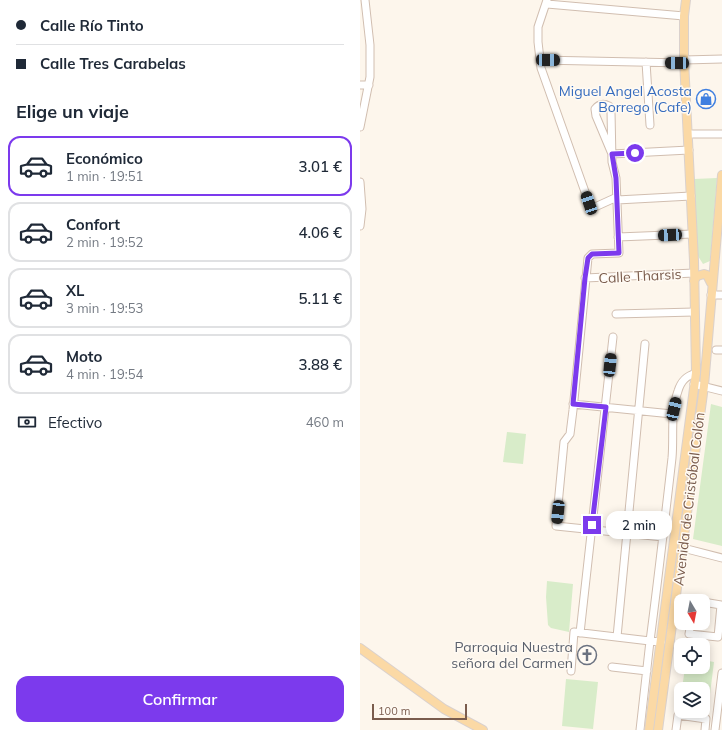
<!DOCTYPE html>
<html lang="es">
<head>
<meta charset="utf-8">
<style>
	body { margin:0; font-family:Mulish,sans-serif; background:#f6f6f7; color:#1f2937; height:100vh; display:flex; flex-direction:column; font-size:15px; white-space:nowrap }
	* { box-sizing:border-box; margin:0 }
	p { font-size:13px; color:#747a83 }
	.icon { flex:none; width:22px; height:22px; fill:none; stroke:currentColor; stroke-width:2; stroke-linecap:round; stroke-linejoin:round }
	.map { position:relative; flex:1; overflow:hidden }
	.sheet { display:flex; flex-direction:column; background:#fff; width:360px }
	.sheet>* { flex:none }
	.hud { display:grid; align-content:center; height:88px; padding:0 16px; background:#fff }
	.needle { width:26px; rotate:170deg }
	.buttons { position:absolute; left:314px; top:594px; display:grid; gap:8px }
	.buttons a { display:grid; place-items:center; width:36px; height:36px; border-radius:8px; background:#fff; box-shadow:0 2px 10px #0003; font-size:20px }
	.scale { position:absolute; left:12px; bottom:10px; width:95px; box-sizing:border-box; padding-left:4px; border:2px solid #7a5c4d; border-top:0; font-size:11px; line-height:14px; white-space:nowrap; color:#7a5c4d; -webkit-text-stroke:3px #fffaf3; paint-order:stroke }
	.end { position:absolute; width:18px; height:18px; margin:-9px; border:5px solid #7c3aed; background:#fff; box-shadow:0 0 0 2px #fff }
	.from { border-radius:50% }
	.bubble { position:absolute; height:28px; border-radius:12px; background:#fff; box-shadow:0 2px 10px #0003; font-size:13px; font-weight:600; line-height:28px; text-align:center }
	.car { position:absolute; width:12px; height:24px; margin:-12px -6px; border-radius:5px; box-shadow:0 0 3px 1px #0007; background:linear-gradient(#222 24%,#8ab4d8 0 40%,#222 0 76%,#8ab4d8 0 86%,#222 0) }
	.hud b { display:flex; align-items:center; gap:14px; height:38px; font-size:15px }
	.hud b+b { border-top:1px solid #e0e1e3 }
	.hud i { width:10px; height:10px; background:#1f2937 }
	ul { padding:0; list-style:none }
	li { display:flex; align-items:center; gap:12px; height:60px; margin:0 8px 6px; padding:0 8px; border:2px solid #e0e1e3; border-radius:12px }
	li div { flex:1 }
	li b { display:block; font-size:15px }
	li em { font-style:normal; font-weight:600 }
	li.on { border-color:#7c3aed }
	li>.icon { width:36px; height:36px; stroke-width:1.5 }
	h2 { padding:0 16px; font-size:18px; line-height:48px }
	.pay { display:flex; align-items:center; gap:10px; height:44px; padding:0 16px; font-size:15px }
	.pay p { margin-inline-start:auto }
	.action { display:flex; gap:8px; margin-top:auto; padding:8px 16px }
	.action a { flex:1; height:46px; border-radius:12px; background:#7c3aed; color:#fff; font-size:16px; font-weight:600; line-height:46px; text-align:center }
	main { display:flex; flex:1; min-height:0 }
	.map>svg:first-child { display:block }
</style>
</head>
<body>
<main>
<section class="sheet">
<div class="hud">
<b><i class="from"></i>Calle Río Tinto</b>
<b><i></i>Calle Tres Carabelas</b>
</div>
<h2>Elige un viaje</h2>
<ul>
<li class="on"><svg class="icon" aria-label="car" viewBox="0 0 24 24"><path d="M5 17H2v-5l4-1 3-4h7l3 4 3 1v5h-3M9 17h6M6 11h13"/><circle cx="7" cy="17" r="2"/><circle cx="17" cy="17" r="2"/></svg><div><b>Económico</b><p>1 min · 19:51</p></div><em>3.01 €</em></li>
<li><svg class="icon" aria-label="car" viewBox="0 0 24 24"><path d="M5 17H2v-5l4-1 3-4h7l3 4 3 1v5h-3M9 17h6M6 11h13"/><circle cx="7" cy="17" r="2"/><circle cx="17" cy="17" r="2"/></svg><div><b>Confort</b><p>2 min · 19:52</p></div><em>4.06 €</em></li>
<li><svg class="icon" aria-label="car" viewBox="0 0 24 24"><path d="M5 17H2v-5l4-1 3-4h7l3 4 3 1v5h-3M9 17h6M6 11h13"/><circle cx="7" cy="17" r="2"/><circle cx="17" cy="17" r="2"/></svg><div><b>XL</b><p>3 min · 19:53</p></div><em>5.11 €</em></li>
<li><svg class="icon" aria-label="car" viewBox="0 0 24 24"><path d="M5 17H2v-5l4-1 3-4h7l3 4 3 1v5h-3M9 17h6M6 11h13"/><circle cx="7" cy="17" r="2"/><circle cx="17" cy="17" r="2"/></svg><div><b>Moto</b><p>4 min · 19:54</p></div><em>3.88 €</em></li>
</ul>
<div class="pay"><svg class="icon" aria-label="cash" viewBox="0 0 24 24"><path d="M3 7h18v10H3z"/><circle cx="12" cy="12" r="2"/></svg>Efectivo<p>460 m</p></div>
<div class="action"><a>Confirmar</a></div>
</section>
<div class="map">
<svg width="362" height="730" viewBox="0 0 362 730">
	<rect width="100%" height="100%" fill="#fdf6ec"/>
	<path fill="#d8ecc9" d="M357,178L350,261L343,264L338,256L334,179Z
		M351,404L362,407V546L333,539Z
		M147,432L166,434L163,464L143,462Z
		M187,581L213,584L209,632L191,628L188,625L186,597Z
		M343,660L354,662L350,694L343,693V689H322L325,667H343Z
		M206,679L238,682L233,729L202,726Z"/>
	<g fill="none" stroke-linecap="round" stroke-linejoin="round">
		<defs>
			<path id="minor" d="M187,0L178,27V42L181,68L229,203L232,207H235L257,197
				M187,4L324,16
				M180,60L324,63
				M324,60L362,59
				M286,62L290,125
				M0,85H9
				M0,127L10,77V45L5,0
				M328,134H362
				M252,154L236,116L235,109C239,104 243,103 249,106L251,111L252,162L256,178L259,253L232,254L228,258L213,410L210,434L204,442L196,526L303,537
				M252,154L329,150
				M0,182L2,209L0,226
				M257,200L331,196
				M258,237L332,234
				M225,278L334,273
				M351,295H362
				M256,314L334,312
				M356,350H362
				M334,384L362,391
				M213,404L312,414
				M323,548L362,558
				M331,623L329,634L358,637L361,605L343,602
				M220,633L253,337
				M257,637L285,344
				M301,642L290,641C298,580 305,519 312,458C314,436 310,413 318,391C321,381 326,376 336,373
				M252,667L287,671
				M211,671L214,632L290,641L280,730
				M316,730L318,715L346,719L345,730
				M355,730L362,673"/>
			<path id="major" d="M334,281L337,276L344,274L347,275L351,283
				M0,648L84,709L123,730
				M289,730L336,373L334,261L324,60V16L326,0
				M298,730L344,386L362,175"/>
		</defs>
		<use href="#minor" stroke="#d1beb0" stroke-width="9"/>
		<use href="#major" stroke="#dad1cd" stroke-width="10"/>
		<use href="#minor" stroke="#fff" stroke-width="7"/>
		<use href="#major" stroke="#fbd9a5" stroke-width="8"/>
	</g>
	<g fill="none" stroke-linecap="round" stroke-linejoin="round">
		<path stroke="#7c3aed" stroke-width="5" d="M232,525L246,407L213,404L225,278L228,258L232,254L259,253L256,178L252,154L275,153"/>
	</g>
	<defs>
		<symbol id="shop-ring" viewBox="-11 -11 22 22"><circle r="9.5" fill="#fffaf3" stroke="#3f7fe0" stroke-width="1.5"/><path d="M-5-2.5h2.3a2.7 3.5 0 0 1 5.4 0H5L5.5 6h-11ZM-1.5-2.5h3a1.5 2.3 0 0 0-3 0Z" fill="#3f7fe0"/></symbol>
		<symbol id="church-ring" viewBox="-11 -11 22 22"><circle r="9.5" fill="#fffaf3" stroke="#6b7280" stroke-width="1.5"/><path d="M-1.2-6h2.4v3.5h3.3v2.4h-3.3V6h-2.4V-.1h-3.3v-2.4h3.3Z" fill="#6b7280"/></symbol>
	</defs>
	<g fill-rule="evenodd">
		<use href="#shop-ring" x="335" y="88" width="22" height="22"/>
		<use href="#church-ring" x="216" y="644" width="22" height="22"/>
	</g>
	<g text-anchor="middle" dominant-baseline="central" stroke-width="3" stroke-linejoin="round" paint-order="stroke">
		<g font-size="14" fill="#366cbe" stroke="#fffaf3" text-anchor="end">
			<text x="332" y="91">Miguel Angel Acosta<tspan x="332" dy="16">Borrego (Cafe)</tspan></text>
		</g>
		<g font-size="14" fill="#7a5c4d" stroke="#fffaf3">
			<text transform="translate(280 276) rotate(-3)">Calle Tharsis</text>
			<text transform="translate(329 499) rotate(-83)">Avenida de Cristóbal Colón</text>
		</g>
		<g font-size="14" fill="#5b616d" stroke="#fffaf3" text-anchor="end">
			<text x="213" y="647">Parroquia Nuestra<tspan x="213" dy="16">señora del Carmen</tspan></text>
		</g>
	</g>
</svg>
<div class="buttons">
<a><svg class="needle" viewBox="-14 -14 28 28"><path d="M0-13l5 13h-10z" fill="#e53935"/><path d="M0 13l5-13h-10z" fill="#747a83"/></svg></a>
<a><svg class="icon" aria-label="locate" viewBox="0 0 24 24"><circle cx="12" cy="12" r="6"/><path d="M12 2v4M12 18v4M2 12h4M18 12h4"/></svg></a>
<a><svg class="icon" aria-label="layers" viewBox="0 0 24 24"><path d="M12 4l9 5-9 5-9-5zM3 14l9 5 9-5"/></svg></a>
</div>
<div class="scale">100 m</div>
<i class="end from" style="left:275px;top:153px"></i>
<i class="end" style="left:232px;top:525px"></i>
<div class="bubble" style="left:246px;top:511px;width:66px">2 min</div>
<i class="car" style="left:188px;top:60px;rotate:91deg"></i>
<i class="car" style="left:317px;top:63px;rotate:271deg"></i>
<i class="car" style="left:229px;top:203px;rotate:341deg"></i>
<i class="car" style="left:310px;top:235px;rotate:267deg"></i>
<i class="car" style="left:250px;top:365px;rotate:6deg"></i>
<i class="car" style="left:314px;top:409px;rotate:13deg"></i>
<i class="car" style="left:198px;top:512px;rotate:186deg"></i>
</div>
</main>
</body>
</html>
